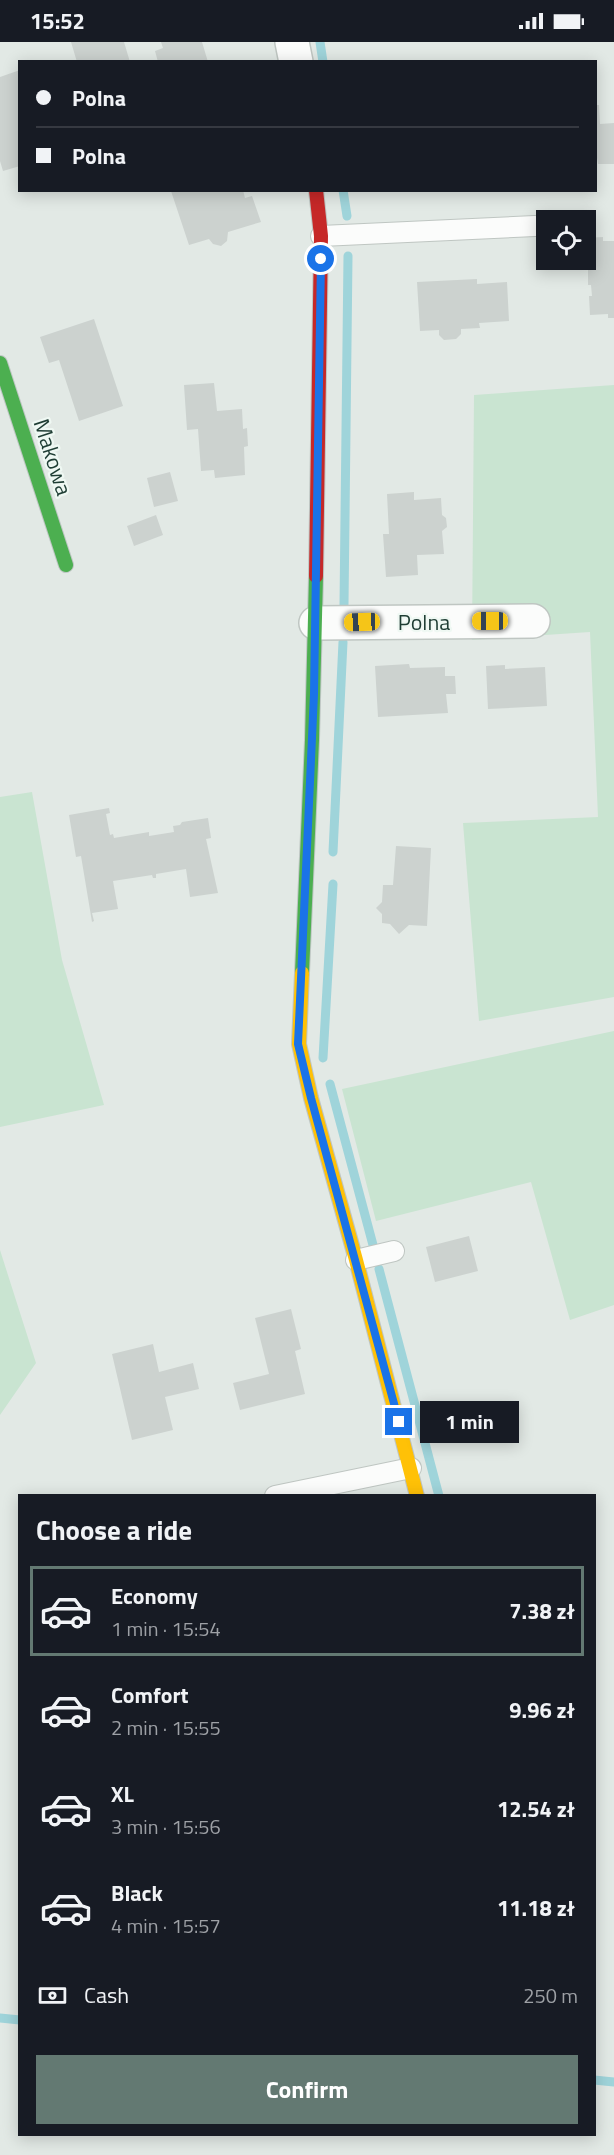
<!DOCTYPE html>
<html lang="en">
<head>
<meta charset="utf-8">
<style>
	body { margin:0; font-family:"Titillium Web",sans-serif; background:#20242c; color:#f1f3f6; height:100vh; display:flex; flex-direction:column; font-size:22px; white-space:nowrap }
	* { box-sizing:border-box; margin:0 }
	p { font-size:20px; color:#9ea1a6 }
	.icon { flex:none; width:33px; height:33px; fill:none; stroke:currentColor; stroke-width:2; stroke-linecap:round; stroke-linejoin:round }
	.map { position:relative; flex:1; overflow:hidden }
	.drawer { position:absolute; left:18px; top:1452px; width:578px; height:642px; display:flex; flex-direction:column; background:#171b24; border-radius:0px; box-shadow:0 3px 15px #0003 }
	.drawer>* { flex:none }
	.top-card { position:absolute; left:18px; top:18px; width:579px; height:132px; border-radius:0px; box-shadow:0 3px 15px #0003; display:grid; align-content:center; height:132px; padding:0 18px; background:#171b24 }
	.buttons { position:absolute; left:536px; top:168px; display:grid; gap:12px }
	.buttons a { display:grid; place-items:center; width:60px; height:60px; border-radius:0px; background:#171b24; box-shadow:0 3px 15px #0003; font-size:30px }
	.end { position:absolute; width:27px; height:27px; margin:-14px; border:8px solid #1a73e8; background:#fff; box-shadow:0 0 0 3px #fff }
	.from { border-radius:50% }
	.bubble { position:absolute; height:42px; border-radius:0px; background:#171b24; box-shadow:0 3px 15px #0003; font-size:20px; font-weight:700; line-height:42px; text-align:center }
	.car { position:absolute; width:18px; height:36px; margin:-18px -9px; border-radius:8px; box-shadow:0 0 4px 2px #0007; background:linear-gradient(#f5c518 24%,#345 0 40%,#f5c518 0 76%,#345 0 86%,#f5c518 0) }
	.top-card b { display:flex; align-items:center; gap:21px; height:57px; font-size:22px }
	.top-card b+b { border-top:2px solid #363941 }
	.top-card i { width:15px; height:15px; background:#f1f3f6 }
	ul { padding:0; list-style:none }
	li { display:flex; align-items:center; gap:18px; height:90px; margin:0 12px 9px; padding:0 6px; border:3px solid transparent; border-radius:0px }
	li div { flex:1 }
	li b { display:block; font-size:22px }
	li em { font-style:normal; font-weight:700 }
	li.current { border-color:#637972 }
	li>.icon { width:54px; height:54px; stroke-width:1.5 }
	h2 { padding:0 18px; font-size:27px; line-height:72px }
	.pay { display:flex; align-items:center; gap:15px; height:66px; padding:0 18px; font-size:22px }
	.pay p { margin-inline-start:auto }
	.action { display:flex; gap:12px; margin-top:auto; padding:12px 18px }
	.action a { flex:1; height:69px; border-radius:0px; background:#637972; color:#fff; font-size:24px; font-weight:700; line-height:69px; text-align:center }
	.status { display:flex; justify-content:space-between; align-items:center; height:42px; padding:0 30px; background:#171b24; direction:ltr }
	.status svg { height:16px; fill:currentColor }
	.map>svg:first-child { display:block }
</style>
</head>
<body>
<div class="status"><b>15:52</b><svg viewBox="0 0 49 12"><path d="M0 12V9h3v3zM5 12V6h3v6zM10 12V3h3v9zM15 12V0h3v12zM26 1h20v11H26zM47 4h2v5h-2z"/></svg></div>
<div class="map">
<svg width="614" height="2113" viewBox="0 0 614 2113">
	<rect width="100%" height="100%" fill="#e2e9e5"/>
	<path fill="#c9e4d1" d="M614,343V955L479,979L463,781L598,775L590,590L472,598L474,353Z
		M32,750L62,918L104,1063L0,1085V755Z
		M614,989V1263L570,1278L531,1140L376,1179L342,1047Z
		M0,1208L36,1321L0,1373Z"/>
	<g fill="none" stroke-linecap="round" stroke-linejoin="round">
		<path stroke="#9fd4da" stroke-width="9" d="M320,0L323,20
			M343,148L347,174
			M344,563L348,214
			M333,810L343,600
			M323,1016L333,842
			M330,1042L373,1203
			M379,1227L439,1454
			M0,1976L20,1978
			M594,2038L614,2040"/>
	</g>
	<path fill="#ccd2cf" d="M71,0H124L130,20H77Z
		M161,0H202L208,20H158L155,9L163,6Z
		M20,28V124L3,129L0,119V35Z
		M596,63H599L600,82L614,81V122H598L597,116H596Z
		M174,148H243L245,156L252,154L261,180L228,190L227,199L221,204L213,202L209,197L189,203L171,149Z
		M603,195V199H614V276H608V272L590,273L589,254H592L591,243H588V227L573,228V218H585V196Z
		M477,237V242L507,240L509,279L479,281L480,286L461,287V292L456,297L444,298L439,293V288L420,289L417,240Z
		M94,277L123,364L79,379L59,318L49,321L40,295Z
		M214,341L217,369L242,367L243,387L247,386L248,404L244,405L245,433L215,436L214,428L201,429L198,387L187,388L184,343Z
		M170,430L178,459L154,465L147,436Z
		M414,450V458L441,456L442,473L446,476L447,485L442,489L444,512L417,513L418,533L386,535L383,492H389L387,452Z
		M156,473L163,493L134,504L127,484Z
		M409,622L410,626L445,625V634H455L456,652H446L448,671L378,675L375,624Z
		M505,623V627L545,625L547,664L488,667L486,624Z
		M109,766L110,771L106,772L110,793L113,792L114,796L149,790V794L174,790L173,784L180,783L182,780L208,776L211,796L206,797L218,851L190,855L186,827L156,832V836H153L152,833L113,839L118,867L92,871L94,879L92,880L81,814L76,815L69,773Z
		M396,804L431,806L427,884L409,883L399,892L390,882L382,881V872L376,866L382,860L383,843H393Z
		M469,1194L478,1229L435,1240L426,1205Z
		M291,1267L301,1307L295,1309L305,1352L240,1368L233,1341L269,1332L255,1276Z
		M153,1302L159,1330L193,1321L199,1347L165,1355L173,1388L132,1398L112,1312Z"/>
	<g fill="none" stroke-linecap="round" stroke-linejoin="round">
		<defs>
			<path id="lane" d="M321,194L535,184
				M356,1218L394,1209
				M275,1454L411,1426"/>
			<path id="street" d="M292,0L296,20
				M316,581L533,579"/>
			<path id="fast" d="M0,321L66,523
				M302,931L312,698L316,534"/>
			<path id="slow" d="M302,931L299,1002L311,1056L356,1218L417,1454"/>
			<path id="jam" d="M316,148L321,194L316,534"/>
		</defs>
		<use href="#lane" stroke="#bfc6c2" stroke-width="22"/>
		<use href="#street" stroke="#bfc6c2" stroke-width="36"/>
		<use href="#fast" stroke="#bec6c3" stroke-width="16"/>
		<use href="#slow" stroke="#bec6c3" stroke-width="16"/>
		<use href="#jam" stroke="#bec6c3" stroke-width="16"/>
		<use href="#lane" stroke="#fbfcfb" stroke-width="20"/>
		<use href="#street" stroke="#fbfcfb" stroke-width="33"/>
		<use href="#fast" stroke="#4caf50" stroke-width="14"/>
		<use href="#slow" stroke="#ffc107" stroke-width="14"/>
		<use href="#jam" stroke="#c62828" stroke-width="14"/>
	</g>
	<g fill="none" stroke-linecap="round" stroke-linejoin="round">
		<path stroke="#1a73e8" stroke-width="8" d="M321,217L314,652L298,1002L311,1056L399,1380"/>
	</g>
	<g text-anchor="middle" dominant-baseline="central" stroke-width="4.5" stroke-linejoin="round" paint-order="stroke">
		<g font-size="22" fill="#1f3d34" stroke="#eff8f3">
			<text transform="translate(53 415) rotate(72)">Makowa</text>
			<text x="424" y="580">Polna</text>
		</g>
	</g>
</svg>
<div class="buttons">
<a><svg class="icon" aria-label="locate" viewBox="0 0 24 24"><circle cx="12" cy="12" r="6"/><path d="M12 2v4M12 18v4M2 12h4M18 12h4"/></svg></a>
</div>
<i class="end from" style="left:321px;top:217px"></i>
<i class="end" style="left:399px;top:1380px"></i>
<div class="bubble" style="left:420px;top:1359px;width:99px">1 min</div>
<i class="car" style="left:490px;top:579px;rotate:270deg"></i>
<i class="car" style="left:362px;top:580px;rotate:268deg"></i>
<div class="top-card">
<b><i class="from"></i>Polna</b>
<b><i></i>Polna</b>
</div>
<section class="drawer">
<h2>Choose a ride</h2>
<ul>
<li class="current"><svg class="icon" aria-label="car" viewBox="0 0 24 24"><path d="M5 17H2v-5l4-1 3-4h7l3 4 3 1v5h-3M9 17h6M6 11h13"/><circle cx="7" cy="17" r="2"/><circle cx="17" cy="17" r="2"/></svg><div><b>Economy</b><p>1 min · 15:54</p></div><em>7.38 zł</em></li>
<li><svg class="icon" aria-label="car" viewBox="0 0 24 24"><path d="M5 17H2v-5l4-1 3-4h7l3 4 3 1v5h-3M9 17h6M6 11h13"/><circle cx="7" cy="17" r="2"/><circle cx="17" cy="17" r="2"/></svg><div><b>Comfort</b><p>2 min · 15:55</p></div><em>9.96 zł</em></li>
<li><svg class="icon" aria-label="car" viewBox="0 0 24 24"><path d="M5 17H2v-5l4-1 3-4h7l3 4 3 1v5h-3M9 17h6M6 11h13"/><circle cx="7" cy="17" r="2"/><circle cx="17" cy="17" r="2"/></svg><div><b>XL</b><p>3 min · 15:56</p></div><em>12.54 zł</em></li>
<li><svg class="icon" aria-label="car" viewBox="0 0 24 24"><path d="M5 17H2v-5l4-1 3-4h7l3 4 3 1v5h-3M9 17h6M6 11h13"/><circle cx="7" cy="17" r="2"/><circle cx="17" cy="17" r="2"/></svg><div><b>Black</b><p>4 min · 15:57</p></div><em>11.18 zł</em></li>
</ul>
<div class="pay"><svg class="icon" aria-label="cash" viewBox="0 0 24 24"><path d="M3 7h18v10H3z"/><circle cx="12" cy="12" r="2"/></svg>Cash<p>250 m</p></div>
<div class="action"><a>Confirm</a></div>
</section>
</div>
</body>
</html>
